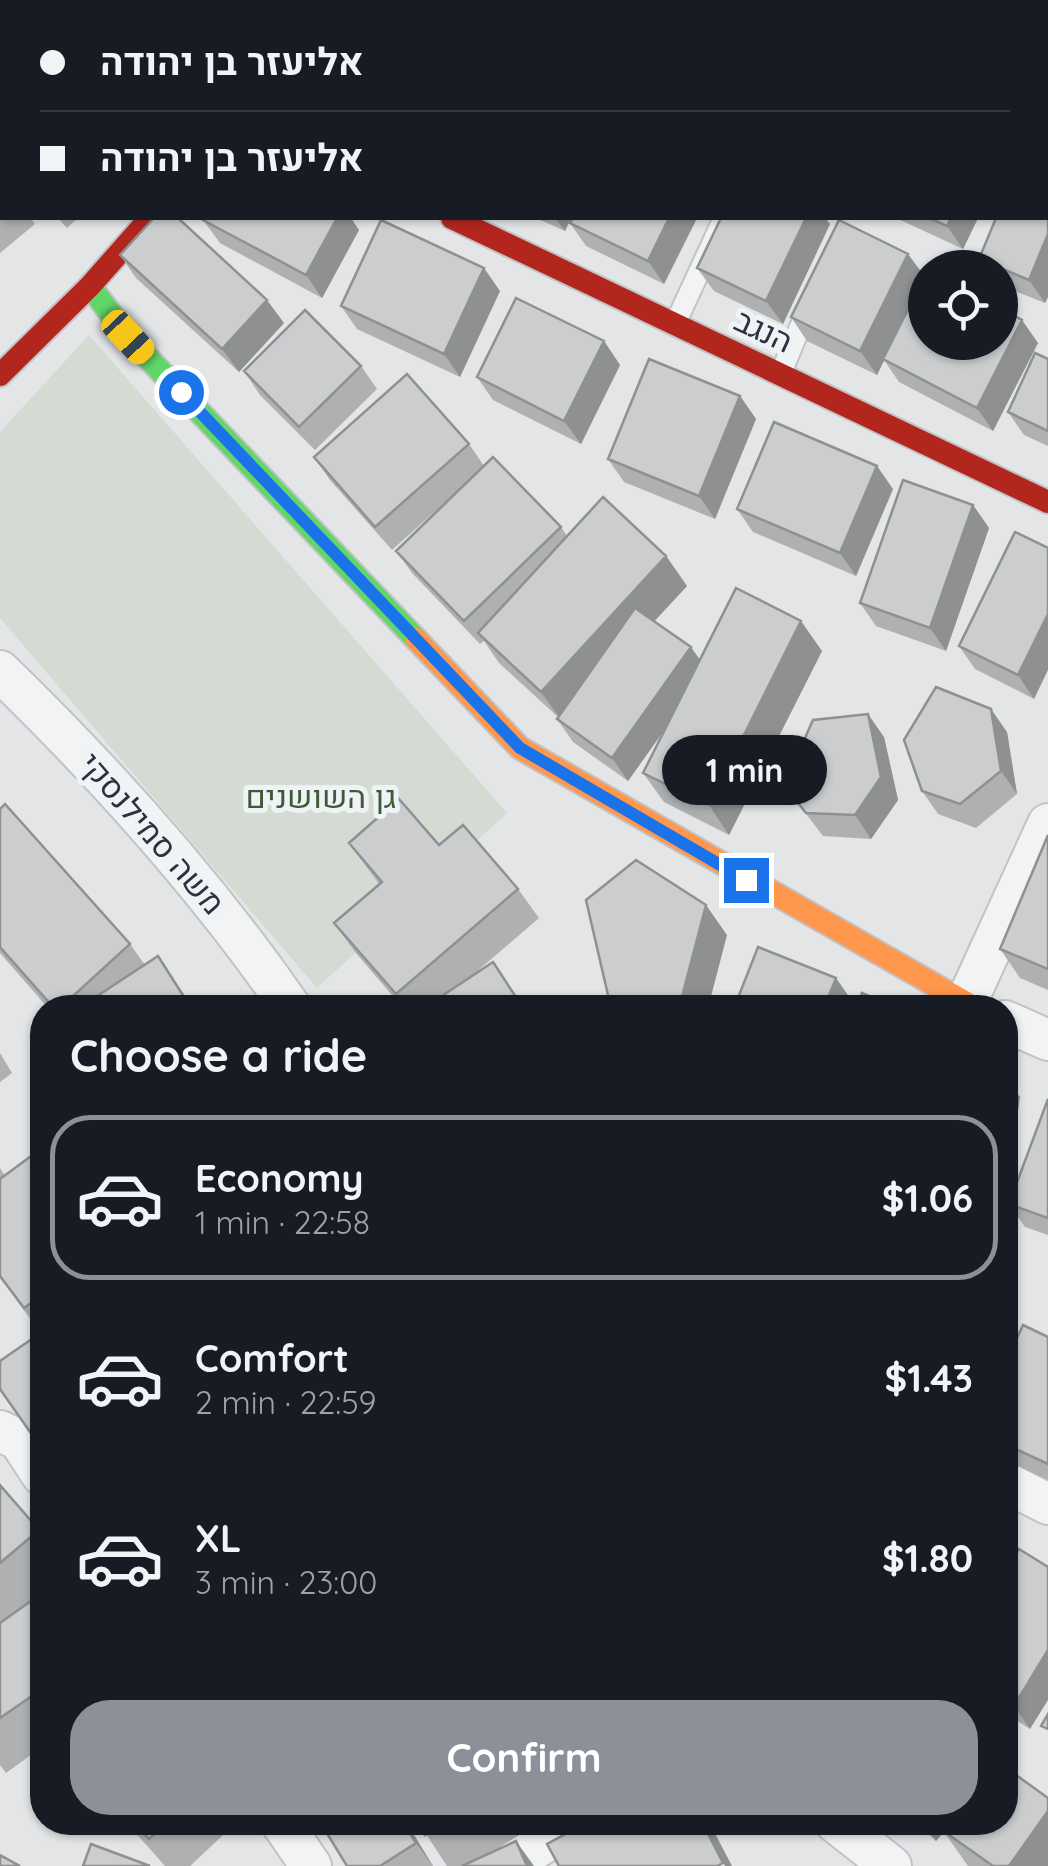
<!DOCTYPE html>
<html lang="en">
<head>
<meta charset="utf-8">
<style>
	body { margin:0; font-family:Quicksand,Heebo,sans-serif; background:#242831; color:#f1f3f6; height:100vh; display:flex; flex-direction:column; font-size:38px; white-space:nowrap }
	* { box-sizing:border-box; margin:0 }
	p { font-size:32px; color:#9ea1a6 }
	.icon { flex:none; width:55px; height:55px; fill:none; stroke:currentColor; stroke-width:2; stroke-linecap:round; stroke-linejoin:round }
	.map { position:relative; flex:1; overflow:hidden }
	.details { position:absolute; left:30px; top:995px; width:988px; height:840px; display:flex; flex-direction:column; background:#171b24; border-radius:40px; box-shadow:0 2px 8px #0004 }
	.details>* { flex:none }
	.hud { position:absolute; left:0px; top:0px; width:1050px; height:220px; box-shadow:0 2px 8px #0004; display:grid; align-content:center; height:220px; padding:0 40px; background:#171b24 }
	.buttons { position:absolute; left:908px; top:250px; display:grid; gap:20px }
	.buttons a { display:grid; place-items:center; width:110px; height:110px; border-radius:50%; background:#171b24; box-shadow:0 2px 8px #0004; font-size:50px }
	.end { position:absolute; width:45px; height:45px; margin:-22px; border:12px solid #1a73e8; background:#fff; box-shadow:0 0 0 5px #fff }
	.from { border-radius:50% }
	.bubble { position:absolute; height:70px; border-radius:35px; background:#171b24; box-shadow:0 2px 8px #0004; font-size:32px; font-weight:800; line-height:70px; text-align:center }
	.car { position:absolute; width:30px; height:60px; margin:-30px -15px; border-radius:12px; box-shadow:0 0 8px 2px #0007; background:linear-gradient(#f5c518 24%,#345 0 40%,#f5c518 0 76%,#345 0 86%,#f5c518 0) }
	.hud b { display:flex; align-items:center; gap:35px; height:95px; font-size:38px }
	.hud b+b { border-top:2px solid #363941 }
	.hud i { width:25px; height:25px; background:#f1f3f6 }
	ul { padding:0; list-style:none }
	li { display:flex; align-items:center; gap:30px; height:165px; margin:0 20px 15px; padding:0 20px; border:5px solid transparent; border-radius:40px }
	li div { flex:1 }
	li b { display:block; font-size:38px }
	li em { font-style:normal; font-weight:800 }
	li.on { border-color:#8c9099 }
	li>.icon { width:90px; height:90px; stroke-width:1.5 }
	h2 { padding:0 40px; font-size:45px; line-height:120px }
	.action { display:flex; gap:20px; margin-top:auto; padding:20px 40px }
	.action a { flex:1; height:115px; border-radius:40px; background:#8c9099; color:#fff; font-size:40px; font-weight:800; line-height:115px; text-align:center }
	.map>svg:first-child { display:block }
</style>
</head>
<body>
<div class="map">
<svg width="1048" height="1866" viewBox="0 0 1048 1866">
	<rect width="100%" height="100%" fill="#e3e5e7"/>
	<path fill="#d3dbd3" d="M89,335L507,813L317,988L0,618V432Z"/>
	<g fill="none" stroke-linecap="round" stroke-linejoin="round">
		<defs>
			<path id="lane" d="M675,324L724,218
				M781,373L808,308"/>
			<path id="street" d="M10,0L13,2
				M847,0L852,2
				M1048,95V96
				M0,671C107,775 206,885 291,1008
				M966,1003L1048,824
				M1005,1021L1048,1040
				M0,1431L19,1440L42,1475
				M1005,1482L1048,1504
				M281,1822L311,1866
				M835,1822L891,1866
				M508,1866L576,1822"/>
			<path id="fast" d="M90,286L128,337L416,639"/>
			<path id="slow" d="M383,2L386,0
				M416,639L520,748L975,1008"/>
			<path id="jam" d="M452,218L1048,502
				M0,375L90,286L150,218"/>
		</defs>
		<use href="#lane" stroke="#c1c3c5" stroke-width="24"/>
		<use href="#street" stroke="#c1c3c5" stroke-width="44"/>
		<use href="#fast" stroke="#c1c3c5" stroke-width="26"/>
		<use href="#slow" stroke="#c1c3c5" stroke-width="26"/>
		<use href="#jam" stroke="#c1c3c5" stroke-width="26"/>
		<use href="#lane" stroke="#f1f3f4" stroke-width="20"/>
		<use href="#street" stroke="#f1f3f4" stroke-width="40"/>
		<use href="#fast" stroke="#63d668" stroke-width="22"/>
		<use href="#slow" stroke="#ff974d" stroke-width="22"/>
		<use href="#jam" stroke="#b3261e" stroke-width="22"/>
	</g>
	<path fill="#afb0b2" d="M65,0H238L240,2H68Z
		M936,0H1004L1003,2H942Z
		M0,178L2,181V218H31L35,224L0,253Z
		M58,218H78L67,228Z
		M536,218H571L565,231Z
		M573,218H697L664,284L586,246L570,223Z
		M721,218H825L830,224L783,324L714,291L697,268Z
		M896,218H978L963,249Z
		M996,218L1045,303L1000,285V268H984L979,259Z
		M203,220L359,230L322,298L220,243Z
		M120,255L284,323L239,372L136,278Z
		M924,277L1038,343L993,431L899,382L884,360L877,375L807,341L791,317Z
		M500,291L460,377L357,329L341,306Z
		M604,341L620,365L581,444L493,400L477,377Z
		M1048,359V446L1024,435L1008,412Z
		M361,366L377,389L315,450L260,395L244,371Z
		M740,396L756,419L715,519L624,482L608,459Z
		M469,444L484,466L561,527L567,536L666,556L687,586L654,621L700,660L822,651L729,835L664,802L643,773L665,729L628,781L573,742L557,719L558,717L499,663L484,641L480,644L413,574L396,551L448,500L392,550L330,480L314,457Z
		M893,489L856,576L753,532L737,509Z
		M973,505L989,528L946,651L876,626L860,603Z
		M1015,532L1034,699L975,669L959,646Z
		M1007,732L1017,794L976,828L938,814L922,791Z
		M884,737L898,800L871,839L823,836L784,785Z
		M0,809L130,944L145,965L158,956L193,1008H48L0,953Z
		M1048,835V990L1020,978L1000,949Z
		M349,843L439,845L518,889L539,918L475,973L493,962L525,1008H403L355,952L334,923L379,884Z
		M0,1053L12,1073L0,1082Z
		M1048,1099V1235L1025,1227L1009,1204Z
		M42,1148V1451L0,1389L41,1333L0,1278V1168L5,1176Z
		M1048,1337V1480L1005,1460V1364Z
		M0,1485L42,1535V1590L25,1605L42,1595V1747L6,1773L0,1765Z
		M1005,1565L1007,1568L1030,1729L1005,1713Z
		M126,1822H237L190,1866H165Z
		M319,1822H406L433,1866H347Z
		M418,1822H541L482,1857L534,1866H447Z
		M914,1822H1005L1048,1866H968L944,1832L936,1841Z"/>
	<path fill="#8e9091" d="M694,0H723L722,2H693Z
		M977,0H1004L1003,2H976Z
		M337,218H351L359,230L322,298L306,275Z
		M555,218H571L565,231Z
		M669,218H697L664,284L648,261Z
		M806,218H825L830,224L783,324L766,301Z
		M951,218H978L963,249L947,226Z
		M1048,234V297L1045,303L1029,280Z
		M908,254L925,277L877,375L860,351Z
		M484,268L500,291L460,377L444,354Z
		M267,300L284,323L239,372L222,349Z
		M1022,320L1038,343L993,431L977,408Z
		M604,341L620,365L581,444L564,421Z
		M740,396L756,419L715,519L699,496Z
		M877,466L893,489L856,576L840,553Z
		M973,505L989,528L946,651L930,628Z
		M666,556L687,586L562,721L541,692Z
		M1048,614V670L1034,699L1018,675Z
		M801,621L822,651L729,835L709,805Z
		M691,647L707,670L628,781L612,758Z
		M991,709L1007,732L1017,794L1001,771Z
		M868,714L884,737L898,800L871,839L855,815Z
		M706,905L727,935L708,1008H679Z
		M158,956L193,1008H191Z
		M836,978L852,1001L849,1008H824Z
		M1005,1076L1020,1097L1011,1163L1005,1155Z
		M1048,1650V1700L1030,1729L1014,1706Z
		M1048,1811V1866H1009Z
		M403,1822H406L433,1866L416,1843Z
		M702,1822H709L732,1866H725Z
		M923,1822H952L936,1841Z
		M516,1841L534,1866H527Z"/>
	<path fill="#cbcdcf" stroke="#8e9091" stroke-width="2.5" d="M72,0H101L98,2H75Z
		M135,0H238L240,2H133Z
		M405,0H454L456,2H402Z
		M476,0H571L574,2H479Z
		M611,0H694L693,2H610Z
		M727,0H782L787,2H726Z
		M1011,0H1048V28V2H1010Z
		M0,63L2,66V150L0,148Z
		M1048,148V234L1029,280L979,259L996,218H1048Z
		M0,178L2,181V215L0,217Z
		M154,218H178L267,300L222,349L120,255Z
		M204,218H337L306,275L203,220Z
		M573,218H669L648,261L570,223Z
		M721,218H806L766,301L697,268Z
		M929,218H951L947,226Z
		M381,220L484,268L444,354L341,306Z
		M839,220L908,254L860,351L791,317Z
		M925,276V342H1000V308L1022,320L977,408L883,359Z
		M516,298L604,341L564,421L477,377Z
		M305,310L361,366L299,427L244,371Z
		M1035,353L1048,359V431L1008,412Z
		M649,359L740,396L699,496L608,459Z
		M407,374L469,444L375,527L314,457Z
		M774,422L877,466L840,553L737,509Z
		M493,457L561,527L464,621L396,551Z
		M903,480L973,505L930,628L860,603Z
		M603,497L666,556L541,692L478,633Z
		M1015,532L1048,548V614L1018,675L959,646Z
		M736,588L801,621L709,805L643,773Z
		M635,608L691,647L612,758L557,719Z
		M936,687L991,709L1001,771L960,804L922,791L904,740Z
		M868,714L881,777L855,815L806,813L784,785L813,720Z
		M399,799L439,845L463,825L518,889L396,994L334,923L382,882L349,843Z
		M5,804L130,944L60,1008H54L0,947V809Z
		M1048,835V969L1000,949Z
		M636,860L706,905L679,1008H611L586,900Z
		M758,947L836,978L824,1008H734Z
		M158,956L191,1008H79Z
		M493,962L523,1008H424Z
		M862,993L896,1008H856Z
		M1048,1099V1218L1009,1204Z
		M42,1148V1295L24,1308L0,1276V1179Z
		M1023,1325L1048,1337V1464L1005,1444V1364Z
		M42,1332V1438L37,1442L0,1389V1361Z
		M0,1485L39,1530L0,1563Z
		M1019,1549L1048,1567V1650L1014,1706L1005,1700V1572Z
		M41,1594L42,1689L0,1718V1623Z
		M1048,1714V1729L1041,1726Z
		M1005,1767L1048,1798V1811L1009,1866H993L942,1830L947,1822H1005Z
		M134,1822H167L149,1839Z
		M320,1822H403L416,1843L380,1866H347Z
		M418,1822H446L425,1835Z
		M588,1822H702L723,1863L717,1866H559L547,1844Z
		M516,1841L527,1866H462Z
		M91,1844L150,1866H83Z
		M0,1855L20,1866H0Z"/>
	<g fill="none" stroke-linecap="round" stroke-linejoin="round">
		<path stroke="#1a73e8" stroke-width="12" d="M181,392L520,748L746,880"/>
	</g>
	<g text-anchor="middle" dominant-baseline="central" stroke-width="10" stroke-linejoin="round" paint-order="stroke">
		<g font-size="32" fill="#2a323f" stroke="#f0f3f6">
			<text transform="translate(764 330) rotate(25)">הנגב</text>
			<text transform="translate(153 833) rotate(49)">משה סמילנסקי</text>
		</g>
		<g font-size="32" fill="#3f5a38" stroke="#f0f3f6">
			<text x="321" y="796">גן השושנים</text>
		</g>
	</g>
</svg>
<div class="buttons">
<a><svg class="icon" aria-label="locate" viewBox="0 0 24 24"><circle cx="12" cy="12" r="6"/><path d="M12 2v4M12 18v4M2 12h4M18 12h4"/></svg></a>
</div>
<i class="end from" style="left:181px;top:392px"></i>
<i class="end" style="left:746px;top:880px"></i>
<div class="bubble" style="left:662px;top:735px;width:165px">1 min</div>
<i class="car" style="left:128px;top:337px;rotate:137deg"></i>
<div class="hud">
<b><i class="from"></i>אליעזר בן יהודה</b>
<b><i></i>אליעזר בן יהודה</b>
</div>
<section class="details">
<h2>Choose a ride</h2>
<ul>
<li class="on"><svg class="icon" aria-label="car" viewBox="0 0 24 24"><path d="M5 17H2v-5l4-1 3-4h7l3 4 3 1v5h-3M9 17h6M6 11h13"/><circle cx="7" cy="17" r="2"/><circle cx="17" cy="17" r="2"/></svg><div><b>Economy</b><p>1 min · 22:58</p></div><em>$1.06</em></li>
<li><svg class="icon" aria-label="car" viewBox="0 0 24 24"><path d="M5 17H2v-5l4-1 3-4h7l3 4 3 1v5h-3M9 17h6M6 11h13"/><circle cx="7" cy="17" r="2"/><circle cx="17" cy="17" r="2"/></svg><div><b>Comfort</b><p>2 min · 22:59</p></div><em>$1.43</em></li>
<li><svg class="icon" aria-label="car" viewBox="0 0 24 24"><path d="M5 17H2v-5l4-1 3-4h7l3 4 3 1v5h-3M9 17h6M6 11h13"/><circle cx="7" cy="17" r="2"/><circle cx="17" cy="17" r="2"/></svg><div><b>XL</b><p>3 min · 23:00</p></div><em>$1.80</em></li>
</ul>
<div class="action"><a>Confirm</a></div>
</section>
</div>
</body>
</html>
